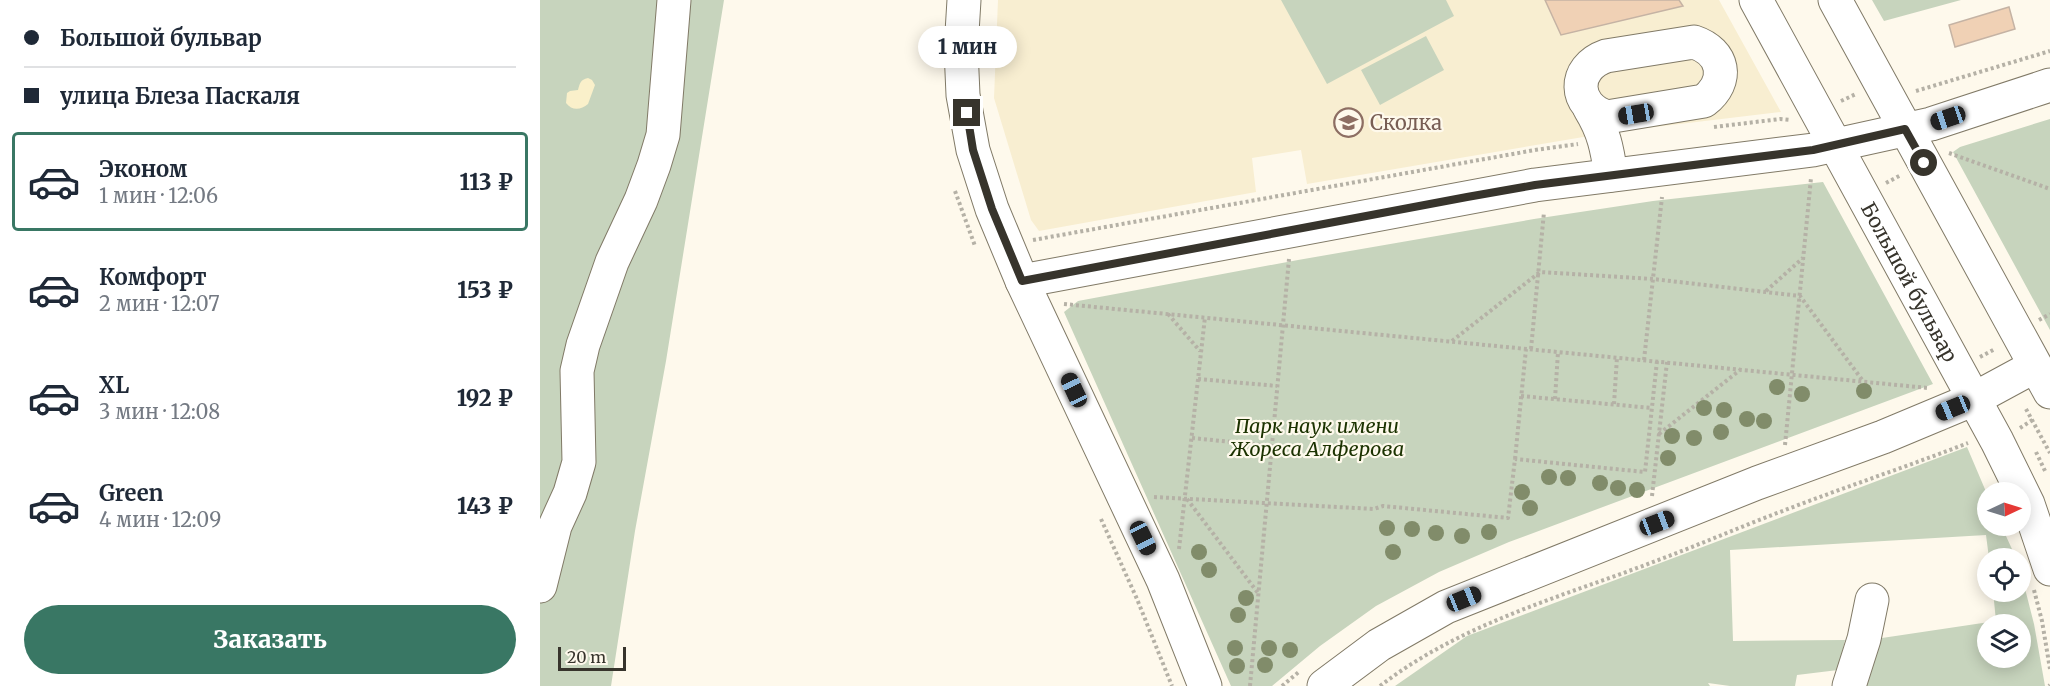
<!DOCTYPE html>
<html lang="ru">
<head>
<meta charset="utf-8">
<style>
	body { margin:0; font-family:Merriweather,serif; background:#f2f2f3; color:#1f2937; height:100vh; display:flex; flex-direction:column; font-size:22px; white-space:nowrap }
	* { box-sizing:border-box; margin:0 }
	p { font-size:20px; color:#747a83 }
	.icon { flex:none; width:33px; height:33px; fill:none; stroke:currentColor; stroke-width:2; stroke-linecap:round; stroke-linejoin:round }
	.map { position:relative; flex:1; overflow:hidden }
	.panel { display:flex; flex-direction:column; background:#fff; width:540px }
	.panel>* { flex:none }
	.banner { display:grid; align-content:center; height:132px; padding:0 24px; background:#fff }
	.needle { width:39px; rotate:86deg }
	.fabs { position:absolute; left:1437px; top:482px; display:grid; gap:12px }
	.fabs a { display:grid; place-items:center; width:54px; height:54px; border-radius:50%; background:#fff; box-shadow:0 3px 15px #0003; font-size:30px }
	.scale { position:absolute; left:18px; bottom:15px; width:68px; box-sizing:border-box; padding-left:6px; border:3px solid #37342c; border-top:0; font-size:16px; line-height:21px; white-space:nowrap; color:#37342c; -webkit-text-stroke:4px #fef9ec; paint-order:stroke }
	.end { position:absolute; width:27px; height:27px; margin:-14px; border:8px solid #37342c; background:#fff; box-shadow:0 0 0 3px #fff }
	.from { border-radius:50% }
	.bubble { position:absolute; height:42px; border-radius:21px; background:#fff; box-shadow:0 3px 15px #0003; font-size:20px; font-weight:800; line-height:42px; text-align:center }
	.car { position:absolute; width:18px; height:36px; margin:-18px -9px; border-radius:8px; box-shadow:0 0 4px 2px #0007; background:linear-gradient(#222 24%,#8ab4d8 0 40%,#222 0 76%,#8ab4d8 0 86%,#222 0) }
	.banner b { display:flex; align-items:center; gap:21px; height:57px; font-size:22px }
	.banner b+b { border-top:2px solid #e0e1e3 }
	.banner i { width:15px; height:15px; background:#1f2937 }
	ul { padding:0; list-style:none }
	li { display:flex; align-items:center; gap:18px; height:99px; margin:0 12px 9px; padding:0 12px; border:3px solid transparent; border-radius:6px }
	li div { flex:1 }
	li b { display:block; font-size:22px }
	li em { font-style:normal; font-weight:800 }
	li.active { border-color:#397764 }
	li>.icon { width:54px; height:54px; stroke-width:1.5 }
	.primary-button { display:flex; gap:12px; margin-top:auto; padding:12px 24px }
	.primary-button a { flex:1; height:69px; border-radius:36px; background:#397764; color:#fff; font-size:24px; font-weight:800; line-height:69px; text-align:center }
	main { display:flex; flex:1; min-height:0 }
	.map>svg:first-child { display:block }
</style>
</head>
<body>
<main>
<section class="panel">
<div class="banner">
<b><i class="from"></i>Большой бульвар</b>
<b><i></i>улица Блеза Паскаля</b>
</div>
<ul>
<li class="active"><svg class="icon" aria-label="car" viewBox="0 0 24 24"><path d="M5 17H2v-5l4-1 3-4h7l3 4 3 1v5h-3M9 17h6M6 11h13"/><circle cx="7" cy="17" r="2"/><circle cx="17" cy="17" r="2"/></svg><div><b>Эконом</b><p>1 мин · 12:06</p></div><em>113 ₽</em></li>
<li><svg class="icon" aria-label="car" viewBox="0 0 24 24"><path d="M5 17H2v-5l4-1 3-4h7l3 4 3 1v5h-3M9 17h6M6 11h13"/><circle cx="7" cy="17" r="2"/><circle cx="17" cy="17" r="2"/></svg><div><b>Комфорт</b><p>2 мин · 12:07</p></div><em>153 ₽</em></li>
<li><svg class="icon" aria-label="car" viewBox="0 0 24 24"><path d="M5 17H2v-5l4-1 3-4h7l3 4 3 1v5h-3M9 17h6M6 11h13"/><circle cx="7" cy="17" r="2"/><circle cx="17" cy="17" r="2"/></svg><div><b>XL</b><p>3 мин · 12:08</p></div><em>192 ₽</em></li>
<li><svg class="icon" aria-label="car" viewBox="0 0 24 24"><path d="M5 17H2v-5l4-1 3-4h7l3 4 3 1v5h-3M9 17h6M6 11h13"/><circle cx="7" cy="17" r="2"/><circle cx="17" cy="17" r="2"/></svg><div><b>Green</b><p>4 мин · 12:09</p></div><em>143 ₽</em></li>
</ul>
<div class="primary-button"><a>Заказать</a></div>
</section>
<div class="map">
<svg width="1510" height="686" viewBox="0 0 1510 686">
	<rect width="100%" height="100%" fill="#fef9ec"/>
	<path fill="#f8eed1" d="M458,0H1179L1241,112L1073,132L767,184L761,150L712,158L716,192L499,231L491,220L454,98Z"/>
	<path fill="#c7d4bd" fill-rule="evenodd" d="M0,0H184L126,361L95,531L71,686H0Z
		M741,0H906L914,16L787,84Z
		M1332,0H1421L1344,21Z
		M886,36L904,70L840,105L821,70Z
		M1510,119V330L1413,152L1420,147Z
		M1283,182L1393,384L969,542L899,572L836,606L780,646L732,686H691L524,312L538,301L758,260L994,219L1113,201Z
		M1427,447L1447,494L1448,525H1461L1476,558H1449L1446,535L1190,550L1193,641L1305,640L1298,670L1257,675L1255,686H1190L1168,683L1170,686H855L927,636Z
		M1481,573L1494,624L1505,686H1326L1342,638L1456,621L1453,591H1480ZM1448,624H1480V657H1448Z"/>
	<path fill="#faf0ca" d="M48,78L52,80L55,85L48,104C41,110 32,111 26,103L27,93L30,91L38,90C40,83 40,80 48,78Z"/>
	<path fill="#f0d1b5" stroke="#c5b3a4" stroke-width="1.5" d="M1005,0H1139L1143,6L1021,35Z
		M1469,7L1475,29L1415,47L1409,25Z"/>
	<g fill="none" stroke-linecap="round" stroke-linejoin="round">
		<defs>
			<g id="minor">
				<path d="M424,0L421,49L423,95L433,150L452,209L482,281L623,580L665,686"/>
				<path id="s1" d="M1216,0L1457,441L1488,504L1510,569"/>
				<path d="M1295,0L1510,392"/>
				<path d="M1154,42C1184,52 1190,81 1164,101L1067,117C1033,106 1032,68 1066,56Z"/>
				<path d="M1050,109C1064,132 1067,148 1071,175"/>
				<path d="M482,281L995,185L1273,150L1391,124L1510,85"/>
				<path d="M0,586L15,526L30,493L39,462L37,371L43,345L72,262L101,200L114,165L123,135L134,0"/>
				<path d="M784,686L839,645L906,607L1217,483L1343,437L1434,399L1495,366"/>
				<path d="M1309,686L1324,639L1332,600"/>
			</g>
		</defs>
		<use href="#minor" stroke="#817a67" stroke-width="35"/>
		<path stroke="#b5b1a6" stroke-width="4" stroke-dasharray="3 3" stroke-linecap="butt" d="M1376,91L1510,51
			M1301,101L1316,94
			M1174,127L1240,119L1250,120
			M1409,153L1510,189
			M1346,183L1361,175
			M415,191L435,246
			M493,240L995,150L1038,144
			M1226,291L1263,258
			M524,304L1388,388
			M628,314L660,351
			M1499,320L1510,314
			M912,341L1000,272L1113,279L1260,296L1323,381
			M991,349L1004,212
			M1440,357L1455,349
			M1104,360L1122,197
			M658,379L737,386
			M981,396L1112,408
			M1015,399L1018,352
			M1074,404L1077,357
			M1486,409L1510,453
			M1480,428L1494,419
			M1119,434L1200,370
			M652,438L732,446
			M1245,445L1271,178
			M1496,452L1506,473
			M975,459L986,349
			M1112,496L1127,362
			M614,497L834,509L843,506L968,518L975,459L1105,472L1117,361
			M647,499L718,593
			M561,519L597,599L632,686
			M639,549L665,317
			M1494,590L1502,621L1510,669
			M710,686L749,259
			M742,686L760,671
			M840,686C923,622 1025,596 1121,559C1161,544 1200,527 1240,512C1302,488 1366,467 1428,443
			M1509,686L1510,685"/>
		<use href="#minor" stroke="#fff" stroke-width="33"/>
	</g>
	<g fill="#818c6a">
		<circle cx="1237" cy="387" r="8"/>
		<circle cx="1324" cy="391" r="8"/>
		<circle cx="1262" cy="394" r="8"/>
		<circle cx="1164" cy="408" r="8"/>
		<circle cx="1184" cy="410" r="8"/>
		<circle cx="1207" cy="419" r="8"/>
		<circle cx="1224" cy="421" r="8"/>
		<circle cx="1181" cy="432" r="8"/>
		<circle cx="1132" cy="436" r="8"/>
		<circle cx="1154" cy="438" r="8"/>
		<circle cx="1128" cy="458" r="8"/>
		<circle cx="1009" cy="477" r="8"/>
		<circle cx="1028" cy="478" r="8"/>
		<circle cx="1060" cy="483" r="8"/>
		<circle cx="1078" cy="488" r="8"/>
		<circle cx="1097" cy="490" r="8"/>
		<circle cx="982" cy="492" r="8"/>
		<circle cx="990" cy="508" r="8"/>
		<circle cx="847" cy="528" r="8"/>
		<circle cx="872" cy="529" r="8"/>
		<circle cx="949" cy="532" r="8"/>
		<circle cx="896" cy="533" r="8"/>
		<circle cx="922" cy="536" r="8"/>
		<circle cx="659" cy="552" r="8"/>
		<circle cx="853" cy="552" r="8"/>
		<circle cx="669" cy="570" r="8"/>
		<circle cx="706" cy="598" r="8"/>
		<circle cx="698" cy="615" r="8"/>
		<circle cx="695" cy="648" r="8"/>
		<circle cx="729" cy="648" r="8"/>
		<circle cx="750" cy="650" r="8"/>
		<circle cx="725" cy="665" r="8"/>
		<circle cx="697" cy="666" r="8"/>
	</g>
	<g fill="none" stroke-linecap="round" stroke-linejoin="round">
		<path stroke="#37342c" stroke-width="8" d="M427,113L433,150L452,209L482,281L927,197L995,185L1273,150L1365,129L1384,163"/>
	</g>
	<defs>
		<symbol id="school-ring" viewBox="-11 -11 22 22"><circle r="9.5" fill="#fef9ec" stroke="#8d6e63" stroke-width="1.5"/><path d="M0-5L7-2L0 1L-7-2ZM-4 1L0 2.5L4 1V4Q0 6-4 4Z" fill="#8d6e63"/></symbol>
	</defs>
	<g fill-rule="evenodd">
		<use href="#school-ring" x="792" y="106" width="33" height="33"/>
	</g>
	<g text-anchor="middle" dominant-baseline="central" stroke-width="4.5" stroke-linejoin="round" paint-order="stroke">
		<g font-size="20" fill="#785e54" stroke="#fef9ec" text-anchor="start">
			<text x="830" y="122">Сколка</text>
		</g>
		<g font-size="20" fill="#37342c" stroke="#fef9ec">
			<text stroke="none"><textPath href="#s1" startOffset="321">Большой бульвар</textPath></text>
		</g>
		<g font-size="20" font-style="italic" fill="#1b3200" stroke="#fef9ec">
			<text x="777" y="425">Парк наук имени<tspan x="777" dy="23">Жореса Алферова</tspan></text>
		</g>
	</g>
</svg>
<div class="fabs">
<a><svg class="needle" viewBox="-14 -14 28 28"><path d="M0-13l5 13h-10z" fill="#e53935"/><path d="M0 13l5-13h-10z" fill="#747a83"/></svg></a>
<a><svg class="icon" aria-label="locate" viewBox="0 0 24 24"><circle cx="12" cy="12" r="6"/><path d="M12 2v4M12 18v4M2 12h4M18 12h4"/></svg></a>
<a><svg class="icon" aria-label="layers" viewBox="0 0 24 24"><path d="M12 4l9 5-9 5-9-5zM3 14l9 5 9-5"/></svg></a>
</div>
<div class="scale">20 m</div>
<i class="end from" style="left:1384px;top:163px"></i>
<i class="end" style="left:427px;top:113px"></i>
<div class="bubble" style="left:378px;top:26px;width:99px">1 мин</div>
<i class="car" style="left:1096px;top:114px;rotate:260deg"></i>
<i class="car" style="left:1408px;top:118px;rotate:251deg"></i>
<i class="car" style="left:534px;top:390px;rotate:335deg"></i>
<i class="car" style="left:1413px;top:408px;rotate:248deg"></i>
<i class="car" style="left:1117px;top:523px;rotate:69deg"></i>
<i class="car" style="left:603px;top:538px;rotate:154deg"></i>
<i class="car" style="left:924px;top:599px;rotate:68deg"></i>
</div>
</main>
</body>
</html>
